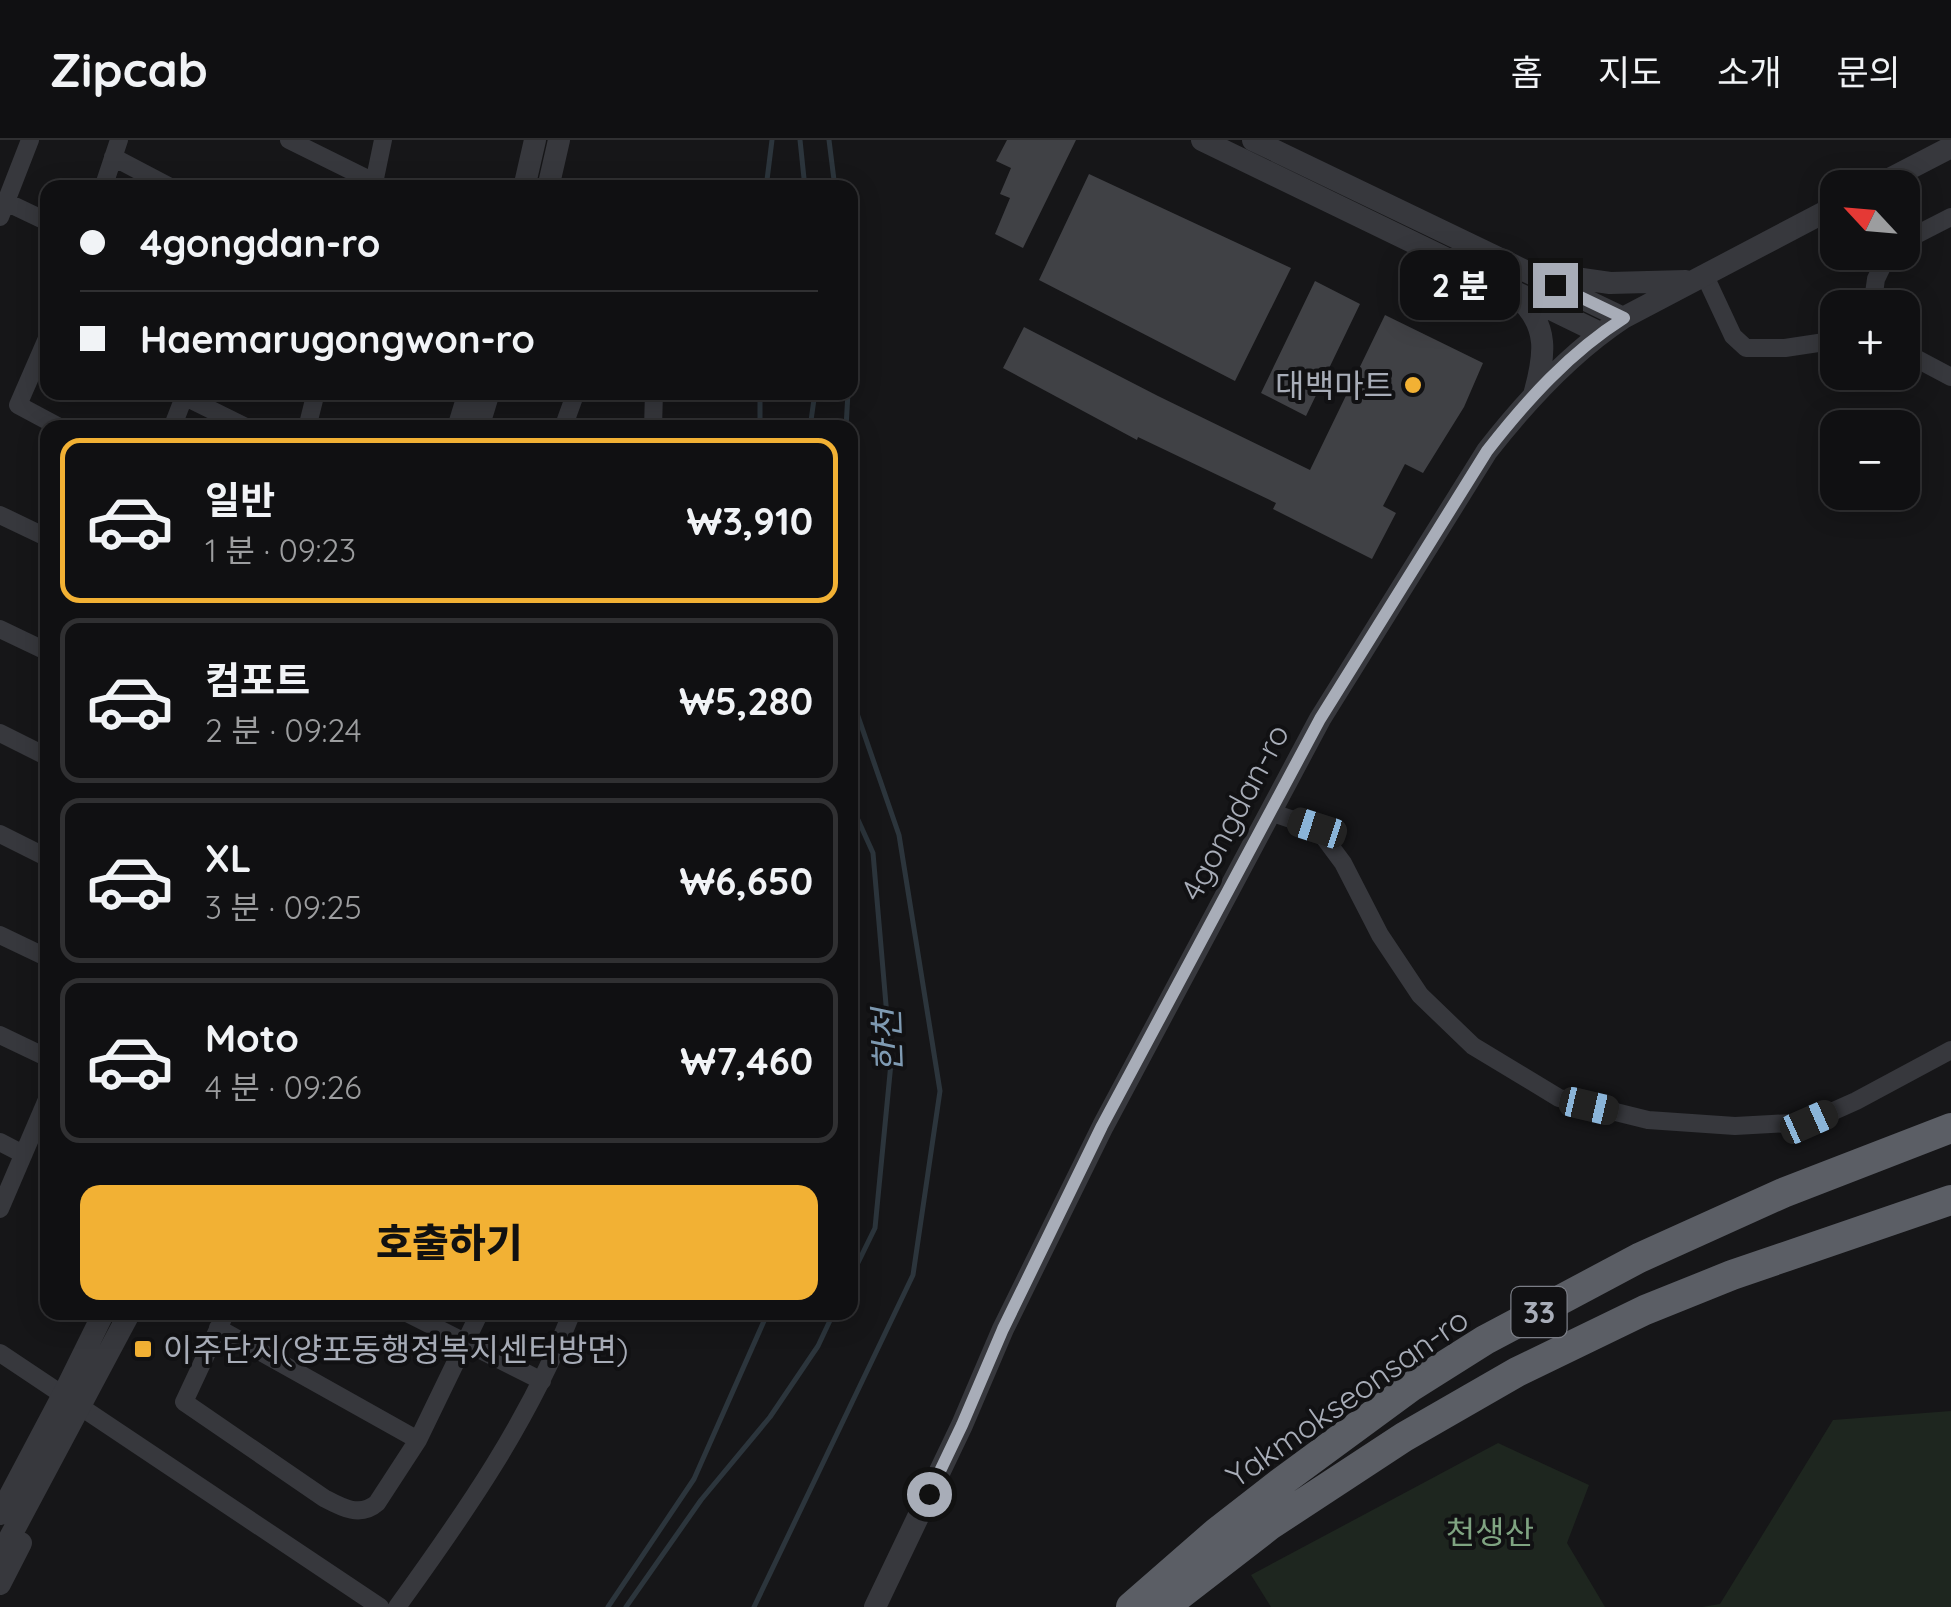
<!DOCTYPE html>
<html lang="ko">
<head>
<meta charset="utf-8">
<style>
	body { margin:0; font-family:Quicksand,"Noto Sans KR",sans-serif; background:#1e1e20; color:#f1f3f6; height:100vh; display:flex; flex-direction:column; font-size:38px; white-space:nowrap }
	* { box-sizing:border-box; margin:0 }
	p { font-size:32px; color:#9c9d9f }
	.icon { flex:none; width:55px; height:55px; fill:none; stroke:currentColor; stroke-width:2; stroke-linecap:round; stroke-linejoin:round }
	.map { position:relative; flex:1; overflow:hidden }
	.panel { position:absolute; left:40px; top:280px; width:818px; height:900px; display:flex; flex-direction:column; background:#101012; border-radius:20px; box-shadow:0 5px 25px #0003,0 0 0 2px #303032 }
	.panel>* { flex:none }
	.guide { position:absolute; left:40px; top:40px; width:818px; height:220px; border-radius:20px; box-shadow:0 5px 25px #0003,0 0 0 2px #303032; display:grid; align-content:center; height:220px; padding:0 40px; background:#101012 }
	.needle { width:65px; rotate:296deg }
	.controls { position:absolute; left:1820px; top:30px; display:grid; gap:20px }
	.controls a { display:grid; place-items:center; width:100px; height:100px; border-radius:20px; background:#101012; box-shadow:0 5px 25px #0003,0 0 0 2px #303032; font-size:50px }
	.end { position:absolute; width:45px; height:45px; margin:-22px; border:12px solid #a8adb8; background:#111; box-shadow:0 0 0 5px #111 }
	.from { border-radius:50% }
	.bubble { position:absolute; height:70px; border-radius:20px; background:#101012; box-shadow:0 5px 25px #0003,0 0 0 2px #303032; font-size:32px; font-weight:800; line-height:70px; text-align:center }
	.car { position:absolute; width:30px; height:60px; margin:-30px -15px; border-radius:12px; box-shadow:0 0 8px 2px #0007; background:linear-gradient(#222 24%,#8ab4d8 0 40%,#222 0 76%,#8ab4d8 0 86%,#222 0) }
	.guide b { display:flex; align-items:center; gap:35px; height:95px; font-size:38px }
	.guide b+b { border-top:2px solid #303032 }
	.guide i { width:25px; height:25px; background:#f1f3f6 }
	ul { padding:18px 0 0; list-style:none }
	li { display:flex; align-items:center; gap:30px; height:165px; margin:0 20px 15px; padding:0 20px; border:5px solid #303032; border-radius:20px }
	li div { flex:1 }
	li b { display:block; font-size:38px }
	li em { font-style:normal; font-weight:800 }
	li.on { border-color:#f2b134 }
	li>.icon { width:90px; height:90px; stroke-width:1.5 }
	.button { display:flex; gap:20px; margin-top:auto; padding:20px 40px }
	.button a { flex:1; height:115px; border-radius:20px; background:#f2b134; color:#111; font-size:40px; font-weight:800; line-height:115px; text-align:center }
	header { display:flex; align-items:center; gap:60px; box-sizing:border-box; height:140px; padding:0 50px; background:#101012; border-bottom:2px solid #303032 }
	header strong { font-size:48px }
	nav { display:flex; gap:55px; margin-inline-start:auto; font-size:35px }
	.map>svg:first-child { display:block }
</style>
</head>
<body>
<header>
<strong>Zipcab</strong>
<nav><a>홈</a><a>지도</a><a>소개</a><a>문의</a></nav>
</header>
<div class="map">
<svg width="1951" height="1467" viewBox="0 0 1951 1467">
	<rect width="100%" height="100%" fill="#161618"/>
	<path fill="#1e261f" d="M1951,1271V1467H1702L1720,1464L1833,1280Z
		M1498,1303L1589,1345L1567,1403L1605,1467H1271L1251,1435Z"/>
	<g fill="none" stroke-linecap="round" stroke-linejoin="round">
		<path stroke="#2c353c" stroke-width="5" d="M800,0L805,48
			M829,0L835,48
			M766,48L772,0
			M850,150L853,172L850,227
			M760,252V288
			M810,288L815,252
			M846,288L848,252
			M850,662L873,713L891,923L875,1088L850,1139
			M608,1467L694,1339L768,1172
			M626,1467L701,1360L770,1277L818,1206L834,1172
			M754,1467L913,1135L940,951L899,695L850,553"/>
	</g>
	<path fill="#404145" d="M1007,0H1076L1023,108L995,94L1010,58L1000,54L1011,28L996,21Z
		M1089,34L1291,128L1235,241L1039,140Z
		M1315,141L1360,164L1306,276L1261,253Z
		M1385,175L1483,223L1464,267L1423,333L1405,324L1383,366L1396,373L1372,419L1273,369L1276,363L1138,297L1137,300L1003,228L1024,187L1158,256L1310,330Z"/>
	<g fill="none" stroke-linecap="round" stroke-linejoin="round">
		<path stroke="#37383d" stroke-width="18" d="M289,0L374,42
			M113,17L172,48
			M103,48L119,0
			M373,48L383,0
			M6,62L48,82
			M0,77L30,0
			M1902,102L1951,77
			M1705,136L1733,196L1746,208H1785L1838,200
			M1872,168L1876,139L1889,112
			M48,196L18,265L61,288
			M1902,211L1951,237
			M175,252L248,288
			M172,288L184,257
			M307,288L316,252
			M563,288L576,252
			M653,288L654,252
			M0,375L48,398
			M0,489L48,512
			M0,593L48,617
			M1270,672L1317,688L1343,723L1380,795L1420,855L1473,906L1559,958L1648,980L1735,986L1809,982L1856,961L1951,910
			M0,694L48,718
			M0,795L48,818
			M0,895L48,918
			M0,1002L23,1014
			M0,1069L48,957
			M226,1172L184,1262L324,1358C341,1367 360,1378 377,1363L418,1300L480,1172
			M405,1172L542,1241
			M218,1188L418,1300
			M0,1213L380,1467
			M397,1467C465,1373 529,1281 572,1172"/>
		<path stroke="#37383d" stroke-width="22" d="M1202,0L1600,193
			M1253,0L1623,178
			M524,48L535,0
			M548,48L559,0
			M1872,48L1951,7
			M1554,135L1610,143L1686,141
			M1517,156C1550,186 1545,215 1534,255
			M458,288L469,252
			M478,288L489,252
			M0,1374L63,1255L104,1172
			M0,1416L130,1172
			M0,1444L21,1403
			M875,1467L962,1285L1003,1189L1103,986L1320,579L1487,311C1526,261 1570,213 1623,178L1838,65"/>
		<path stroke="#5b5e65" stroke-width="30" d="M1131,1467L1217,1392L1280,1343L1412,1246L1485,1200L1639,1118L1783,1053L1951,988
			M1164,1467L1270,1385L1404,1297L1517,1232L1645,1170L1732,1135L1951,1060"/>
	</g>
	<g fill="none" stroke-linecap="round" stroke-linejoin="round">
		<path stroke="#a8adb8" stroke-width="12" d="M929,1354L962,1285L1003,1189L1102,986L1320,579L1487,311C1526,261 1570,212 1624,178L1555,145"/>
	</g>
	<g fill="#f2b134" stroke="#111113" stroke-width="4">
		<circle cx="1413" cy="245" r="10"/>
		<rect x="133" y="1199" width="20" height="20" rx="5"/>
	</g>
	<g text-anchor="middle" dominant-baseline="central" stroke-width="8" stroke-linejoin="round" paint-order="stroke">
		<rect fill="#111113" stroke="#7b7e86" stroke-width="2.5" x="1511.5" y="1147" width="55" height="50" rx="8"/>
		<g font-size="30" font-weight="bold" fill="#a8adb8">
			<text x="1539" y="1172">33</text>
		</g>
		<g font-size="32" fill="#a8adb8" stroke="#111113" text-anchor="end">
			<text x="1393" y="245">대백마트</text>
			<text x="163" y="1209" text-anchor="start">이주단지(양포동행정복지센터방면)</text>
		</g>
		<g font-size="32" fill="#a8adb8" stroke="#111113">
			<text transform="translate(1234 672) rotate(-62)">4gongdan-ro</text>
			<text transform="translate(1347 1257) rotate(-35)">Yakmokseonsan-ro</text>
		</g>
		<g font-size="32" fill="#7fa381" stroke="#111113">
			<text x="1490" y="1392">천생산</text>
		</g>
		<g font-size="35" font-style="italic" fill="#7f9bb3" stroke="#111113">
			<text transform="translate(887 901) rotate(-92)">한천</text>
		</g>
	</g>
</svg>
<div class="controls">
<a><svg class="needle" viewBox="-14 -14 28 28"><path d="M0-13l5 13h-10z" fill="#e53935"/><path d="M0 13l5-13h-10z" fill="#9c9d9f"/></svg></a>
<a>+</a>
<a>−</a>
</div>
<i class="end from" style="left:929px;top:1354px"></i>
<i class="end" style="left:1555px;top:145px"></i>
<div class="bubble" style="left:1400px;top:110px;width:120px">2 분</div>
<i class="car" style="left:1317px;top:688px;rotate:288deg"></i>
<i class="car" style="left:1589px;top:966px;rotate:103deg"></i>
<i class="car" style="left:1809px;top:982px;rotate:66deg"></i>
<div class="guide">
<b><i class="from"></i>4gongdan-ro</b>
<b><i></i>Haemarugongwon-ro</b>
</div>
<section class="panel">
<ul>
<li class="on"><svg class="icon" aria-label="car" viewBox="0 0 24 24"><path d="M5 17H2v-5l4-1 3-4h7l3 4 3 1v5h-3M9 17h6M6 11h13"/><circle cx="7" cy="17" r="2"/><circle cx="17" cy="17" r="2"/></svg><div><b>일반</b><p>1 분 · 09:23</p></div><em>₩3,910</em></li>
<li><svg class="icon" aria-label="car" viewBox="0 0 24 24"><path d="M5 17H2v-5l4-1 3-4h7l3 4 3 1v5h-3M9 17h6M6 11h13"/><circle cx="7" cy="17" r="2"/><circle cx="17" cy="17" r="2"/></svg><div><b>컴포트</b><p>2 분 · 09:24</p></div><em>₩5,280</em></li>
<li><svg class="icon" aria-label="car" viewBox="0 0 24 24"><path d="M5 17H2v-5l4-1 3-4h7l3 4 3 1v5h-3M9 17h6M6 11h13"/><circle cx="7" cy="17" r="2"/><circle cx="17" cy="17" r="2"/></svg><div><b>XL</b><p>3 분 · 09:25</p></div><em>₩6,650</em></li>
<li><svg class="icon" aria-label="car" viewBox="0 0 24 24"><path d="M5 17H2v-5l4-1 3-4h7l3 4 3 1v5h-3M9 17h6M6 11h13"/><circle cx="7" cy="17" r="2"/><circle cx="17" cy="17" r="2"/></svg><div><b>Moto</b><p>4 분 · 09:26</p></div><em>₩7,460</em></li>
</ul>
<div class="button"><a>호출하기</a></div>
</section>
</div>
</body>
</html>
